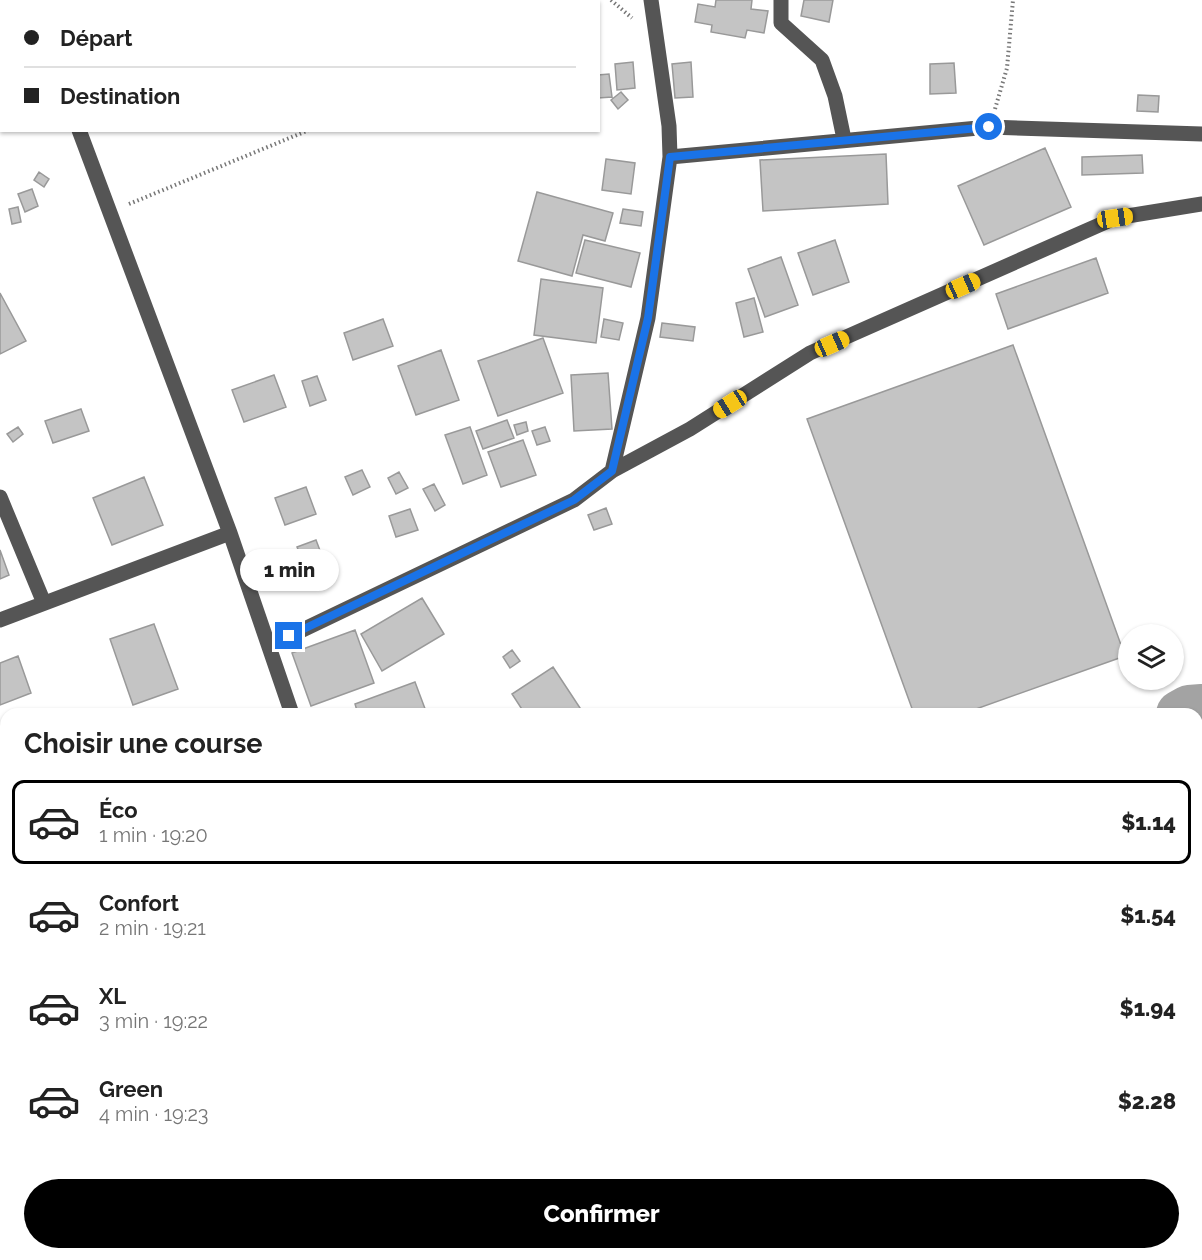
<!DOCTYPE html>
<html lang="fr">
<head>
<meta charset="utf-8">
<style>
	body { margin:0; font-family:Raleway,sans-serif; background:#f6f6f6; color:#222; height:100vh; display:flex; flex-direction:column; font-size:22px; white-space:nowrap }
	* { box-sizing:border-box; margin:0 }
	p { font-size:20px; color:#767676 }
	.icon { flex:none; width:33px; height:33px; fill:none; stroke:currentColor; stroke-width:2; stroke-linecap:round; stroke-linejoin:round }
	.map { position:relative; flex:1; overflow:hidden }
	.panel { position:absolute; left:0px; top:708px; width:1203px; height:552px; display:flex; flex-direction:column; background:#fff; border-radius:18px 18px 0 0; box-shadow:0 2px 4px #0004 }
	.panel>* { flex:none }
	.banner { position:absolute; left:0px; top:0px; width:600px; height:132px; box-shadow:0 2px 4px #0004; display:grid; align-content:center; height:132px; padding:0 24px; background:#fff }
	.tools { position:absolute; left:1118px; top:624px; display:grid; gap:12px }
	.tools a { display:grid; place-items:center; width:66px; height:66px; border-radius:50%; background:#fff; box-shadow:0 2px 4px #0004; font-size:30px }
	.end { position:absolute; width:27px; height:27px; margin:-14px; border:8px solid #1a73e8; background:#fff; box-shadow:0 0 0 3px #fff }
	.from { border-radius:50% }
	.bubble { position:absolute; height:42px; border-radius:21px; background:#fff; box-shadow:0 2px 4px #0004; font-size:20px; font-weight:800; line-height:42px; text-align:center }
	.car { position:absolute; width:18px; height:36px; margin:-18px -9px; border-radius:8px; box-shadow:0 0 4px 2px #0007; background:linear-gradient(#f5c518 24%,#345 0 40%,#f5c518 0 76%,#345 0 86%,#f5c518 0) }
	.banner b { display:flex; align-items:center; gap:21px; height:57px; font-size:22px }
	.banner b+b { border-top:2px solid #e0e0e0 }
	.banner i { width:15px; height:15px; background:#222 }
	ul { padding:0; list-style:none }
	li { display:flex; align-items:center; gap:18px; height:84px; margin:0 12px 9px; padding:0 12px; border:3px solid transparent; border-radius:12px }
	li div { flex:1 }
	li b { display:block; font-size:22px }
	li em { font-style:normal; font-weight:800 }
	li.active { border-color:#000 }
	li>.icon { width:54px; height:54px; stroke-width:1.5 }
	h2 { padding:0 24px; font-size:27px; line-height:72px }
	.button { display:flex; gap:12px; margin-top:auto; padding:12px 24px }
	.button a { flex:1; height:69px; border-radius:36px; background:#000; color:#fff; font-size:24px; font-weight:800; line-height:69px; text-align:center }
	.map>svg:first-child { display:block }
</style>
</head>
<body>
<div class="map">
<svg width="1202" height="1260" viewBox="0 0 1202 1260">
	<rect width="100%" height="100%" fill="#fff"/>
	<path fill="#a3a3a3" d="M719,1254H837V1256L833,1260H713Z"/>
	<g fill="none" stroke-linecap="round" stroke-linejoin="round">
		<path stroke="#a3a3a3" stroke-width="48" d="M1180,714L1189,709L1202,708"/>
	</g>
	<path fill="#c4c4c4" stroke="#999" stroke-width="1.5" d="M716,0H752L751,9L768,11L764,33L747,30L745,38L711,32L712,25L695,22L698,4L715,7Z
		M804,0H833L829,22L801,16Z
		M633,62L635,88L617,90L615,64Z
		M691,62L693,97L675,98L672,64Z
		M954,63L956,93L930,94V64Z
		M609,74L612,97L598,98V75Z
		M621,92L628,100L618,109L611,100Z
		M1138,95L1159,96L1158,112L1137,111Z
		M1045,148L1071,207L984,245L958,186Z
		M886,154L888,204L763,211L760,160Z
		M1142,155L1143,173L1082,175V157Z
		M606,159L635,163L631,194L602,190Z
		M39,172L49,179L44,187L34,180Z
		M32,189L38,206L25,212L18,194Z
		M537,192L613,213L605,241L583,235L572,276L518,261Z
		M18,207L21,222L12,224L9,209Z
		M623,209L643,212L641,226L620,223Z
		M585,240L640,253L631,287L576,273Z
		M835,240L849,282L813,295L798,253Z
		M781,257L798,305L765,317L748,269Z
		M1096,258L1108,293L1008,329L996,294Z
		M541,279L603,288L596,343L534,335Z
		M0,293L26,341L0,354Z
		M754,298L763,332L744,337L736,303Z
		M383,319L393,346L353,360L344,333Z
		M604,319L623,323L619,340L601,337Z
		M662,323L695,327L693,341L660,337Z
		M543,338L563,393L498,416L478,361Z
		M1013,345L1125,656L962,714H914L807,419Z
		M441,350L459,400L416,415L398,366Z
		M608,373L612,429L574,431L571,375Z
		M274,375L286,407L244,422L232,390Z
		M317,376L326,400L310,406L302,381Z
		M81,409L89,431L53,443L45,421Z
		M507,420L514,438L483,449L476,431Z
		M526,422L528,431L517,435L514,425Z
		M18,427L23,434L13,442L7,434Z
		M470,427L487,475L463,484L445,435Z
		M545,427L550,441L537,445L532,431Z
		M523,440L536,475L501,487L488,452Z
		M362,470L370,487L353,495L345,477Z
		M399,472L408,488L396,494L388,478Z
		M144,477L163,525L112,545L93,498Z
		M434,484L445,505L435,511L423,489Z
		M306,487L316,514L285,525L275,498Z
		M606,508L612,524L594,530L588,515Z
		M410,509L418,530L396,537L389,516Z
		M316,540L324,561L305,567L297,547Z
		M0,550L9,575L0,579Z
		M325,564L330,579L315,585L310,569Z
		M422,598L444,634L382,671L361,634Z
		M154,624L178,689L133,705L110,639Z
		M355,630L374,683L311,706L292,653Z
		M512,650L520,661L510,668L503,657Z
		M18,656L31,693L0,705V663Z
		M553,667L584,714H525L512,694Z
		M415,682L427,714H358L355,704Z
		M548,1254H609L610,1257L604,1260H551Z"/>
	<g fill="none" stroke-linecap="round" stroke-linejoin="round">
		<path stroke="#777" stroke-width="4" stroke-dasharray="1.5 3" stroke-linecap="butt" d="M611,0L632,18
			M445,2L447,0
			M995,109L1007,68L1013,0
			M129,204L309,130
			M0,864L6,863
			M1197,1018L1202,1015
			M0,1251L2,1260
			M862,1260L869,1254"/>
		<path stroke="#555" stroke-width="15" d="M30,0L31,2
			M781,0V23L822,60L835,96L844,139
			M0,35H2
			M79,130L230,533L292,714
			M670,157L989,127L1202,134
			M612,471L690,429L810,353L1115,218L1202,204
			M0,497L44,603
			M0,620L230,533
			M269,646L574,500L612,471L648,318L670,157L669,126L651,0
			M480,1254L482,1260"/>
	</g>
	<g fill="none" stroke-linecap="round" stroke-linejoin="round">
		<path stroke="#1a73e8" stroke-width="8" d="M289,636L574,500L612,471L648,318L670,157L989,127"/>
	</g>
</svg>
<div class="tools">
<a><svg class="icon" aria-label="layers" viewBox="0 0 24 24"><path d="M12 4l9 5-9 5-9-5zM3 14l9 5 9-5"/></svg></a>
</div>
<i class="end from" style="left:989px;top:127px"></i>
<i class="end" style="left:289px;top:636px"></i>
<div class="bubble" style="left:240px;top:549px;width:99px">1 min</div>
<i class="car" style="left:1115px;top:218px;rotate:82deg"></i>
<i class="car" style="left:963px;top:286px;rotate:66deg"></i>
<i class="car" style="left:832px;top:344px;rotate:66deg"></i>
<i class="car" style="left:730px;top:404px;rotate:238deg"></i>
<div class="banner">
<b><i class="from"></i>Départ</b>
<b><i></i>Destination</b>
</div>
<section class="panel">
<h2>Choisir une course</h2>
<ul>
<li class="active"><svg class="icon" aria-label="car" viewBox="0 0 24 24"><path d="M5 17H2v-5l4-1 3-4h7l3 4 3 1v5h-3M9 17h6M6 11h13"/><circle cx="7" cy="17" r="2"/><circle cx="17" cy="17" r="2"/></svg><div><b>Éco</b><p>1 min · 19:20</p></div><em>$1.14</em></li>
<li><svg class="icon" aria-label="car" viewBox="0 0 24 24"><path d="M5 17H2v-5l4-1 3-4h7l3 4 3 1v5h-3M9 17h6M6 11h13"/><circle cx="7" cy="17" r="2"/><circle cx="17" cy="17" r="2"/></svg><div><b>Confort</b><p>2 min · 19:21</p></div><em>$1.54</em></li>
<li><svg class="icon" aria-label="car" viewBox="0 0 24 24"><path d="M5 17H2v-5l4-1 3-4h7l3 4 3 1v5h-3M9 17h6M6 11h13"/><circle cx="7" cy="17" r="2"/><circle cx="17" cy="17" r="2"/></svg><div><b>XL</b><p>3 min · 19:22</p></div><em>$1.94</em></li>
<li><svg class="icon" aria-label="car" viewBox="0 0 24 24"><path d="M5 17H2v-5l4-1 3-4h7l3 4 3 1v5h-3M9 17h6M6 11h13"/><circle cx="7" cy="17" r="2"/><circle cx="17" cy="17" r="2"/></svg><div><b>Green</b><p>4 min · 19:23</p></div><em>$2.28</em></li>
</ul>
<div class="button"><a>Confirmer</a></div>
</section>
</div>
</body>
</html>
